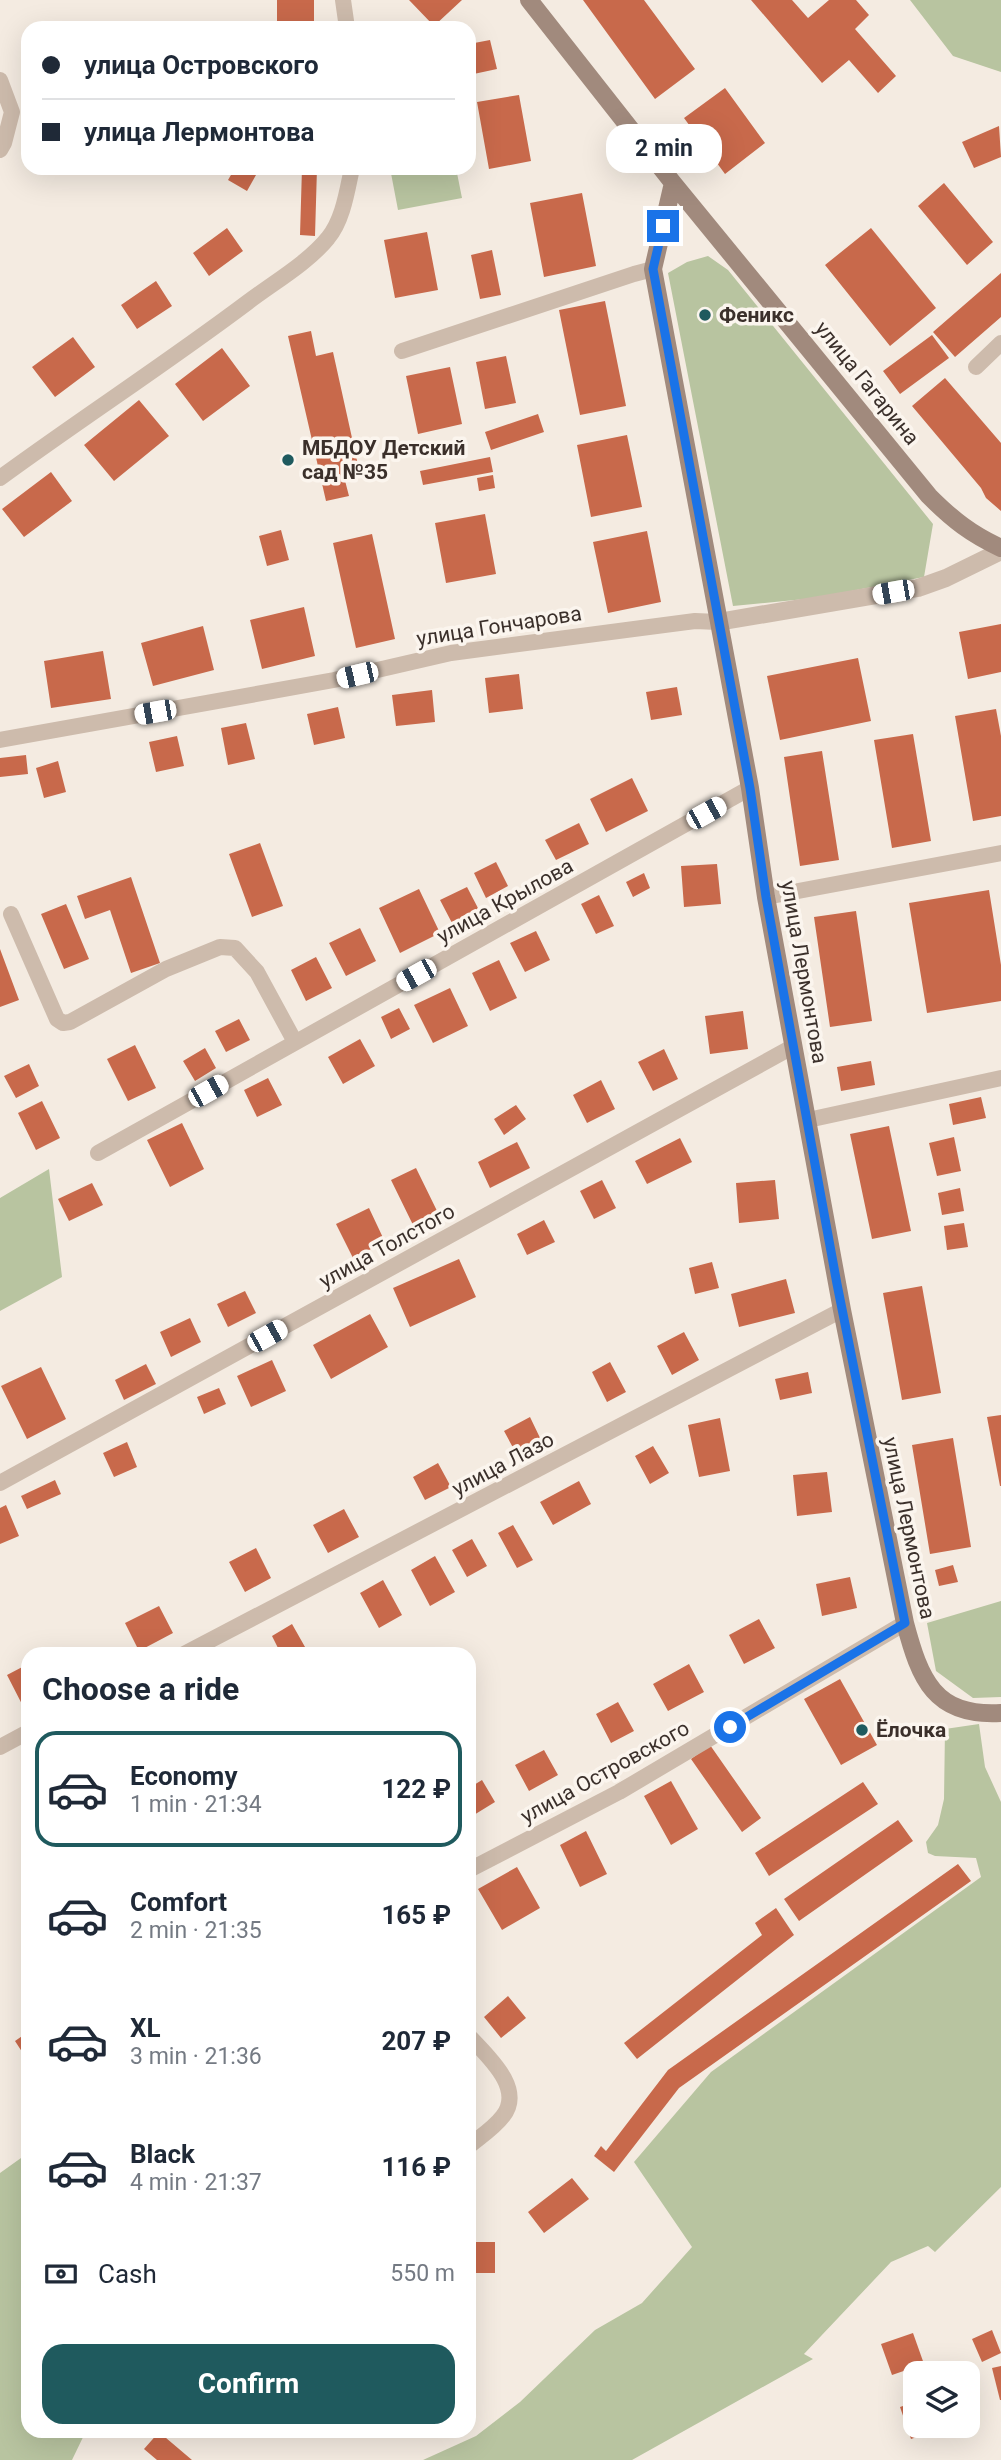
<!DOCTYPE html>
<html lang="en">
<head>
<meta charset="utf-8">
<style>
	body { margin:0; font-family:Roboto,sans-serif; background:#f6f6f7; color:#1f2937; height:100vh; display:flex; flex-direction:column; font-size:26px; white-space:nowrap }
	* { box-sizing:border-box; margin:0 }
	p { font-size:23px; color:#747a83 }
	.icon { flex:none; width:38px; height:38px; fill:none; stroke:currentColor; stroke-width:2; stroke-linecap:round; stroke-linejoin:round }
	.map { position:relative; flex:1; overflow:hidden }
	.details { position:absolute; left:21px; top:1647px; width:455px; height:791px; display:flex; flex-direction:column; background:#fff; border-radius:21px; box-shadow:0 7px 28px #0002 }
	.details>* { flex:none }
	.guide { position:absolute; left:21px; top:21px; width:455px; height:154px; border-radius:21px; box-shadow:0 7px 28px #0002; display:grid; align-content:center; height:154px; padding:0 21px; background:#fff }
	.fabs { position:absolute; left:903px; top:2361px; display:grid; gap:14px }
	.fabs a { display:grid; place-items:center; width:77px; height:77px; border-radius:14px; background:#fff; box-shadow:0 7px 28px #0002; font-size:35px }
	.end { position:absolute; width:32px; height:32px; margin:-16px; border:9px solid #1a73e8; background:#fff; box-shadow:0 0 0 4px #fff }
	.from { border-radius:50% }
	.bubble { position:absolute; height:49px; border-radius:21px; background:#fff; box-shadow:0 7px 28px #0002; font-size:23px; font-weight:700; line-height:49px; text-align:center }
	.car { position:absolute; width:21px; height:42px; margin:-21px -10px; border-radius:9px; box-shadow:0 0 5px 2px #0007; background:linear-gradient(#fff 24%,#345 0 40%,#fff 0 76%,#345 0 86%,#fff 0) }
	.guide b { display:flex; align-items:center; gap:24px; height:66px; font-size:26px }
	.guide b+b { border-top:2px solid #e0e1e3 }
	.guide i { width:18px; height:18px; background:#1f2937 }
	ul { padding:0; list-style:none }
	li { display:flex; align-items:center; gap:21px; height:116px; margin:0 14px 10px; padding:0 7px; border:4px solid transparent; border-radius:21px }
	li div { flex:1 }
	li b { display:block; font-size:26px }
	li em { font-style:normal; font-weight:700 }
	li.active { border-color:#1f5a5e }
	li>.icon { width:63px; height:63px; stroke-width:1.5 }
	h2 { padding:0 21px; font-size:32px; line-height:84px }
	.pay { display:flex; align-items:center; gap:18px; height:77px; padding:0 21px; font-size:26px }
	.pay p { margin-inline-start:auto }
	.primary-button { display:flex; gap:14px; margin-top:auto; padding:14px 21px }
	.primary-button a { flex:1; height:80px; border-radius:21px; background:#1f5a5e; color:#fff; font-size:28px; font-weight:700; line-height:80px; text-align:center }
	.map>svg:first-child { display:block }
</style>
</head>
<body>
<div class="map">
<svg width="1001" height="2460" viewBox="0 0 1001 2460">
	<rect width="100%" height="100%" fill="#f4ebe1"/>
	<path fill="#b8c4a0" d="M910,0H1001V72L953,56Z
		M390,168H456L462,198L398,210Z
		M708,256L728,270L933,524L924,577L815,598L733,606L668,273L687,262Z
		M49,1169L62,1277L0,1311V1198Z
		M1001,1601V1697L973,1698L936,1671L927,1623Z
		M979,1724L985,1767L1001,1802V2187L935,2252L928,2246L891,2262L804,2354L813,2359L632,2460H423L476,2436L520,2402L595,2330L642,2303L692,2247L634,2162L711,2072L981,1877L976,1858L935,1856L928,1853L926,1842L938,1825L944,1799L945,1729Z
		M28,2153V2431H86L72,2460H0V2173Z"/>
	<path fill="#c8694b" d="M277,0H314V26H277Z
		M409,0H462L434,26Z
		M583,0H644L695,69L655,99Z
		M751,0H792L808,18L829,0H856L869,15L855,29L896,76L878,93L849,60L822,83Z
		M490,40L497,69L469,75V44Z
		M725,88L765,143L725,174L684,118Z
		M519,95L531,161L489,169L477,102Z
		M999,126L1001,157L974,168L962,142Z
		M235,168H260L247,191L228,180Z
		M302,168H317L315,236L300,235Z
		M944,183L993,242L967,265L918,206Z
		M582,193L596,266L544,277L530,203Z
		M227,228L243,251L209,276L193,253Z
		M871,228L936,308L890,346L825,265Z
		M427,232L438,290L395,298L384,240Z
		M492,250L501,295L480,299L471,255Z
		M1001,273V317L955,357L933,332Z
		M156,281L172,306L137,329L121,305Z
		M605,301L626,406L580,415L559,310Z
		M311,331L316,356L333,352L358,465L342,469L349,496L326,501L288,336Z
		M932,335L949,358L900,394L883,371Z
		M73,337L95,367L55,397L32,367Z
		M222,348L250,386L203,421L175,384Z
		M506,356L516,403L485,409L476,362Z
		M450,367L462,424L418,434L406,376Z
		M945,378L1001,443V511L986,498L981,488L912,406Z
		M139,400L169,436L114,481L84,445Z
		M538,414L544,432L491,450L485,432Z
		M627,435L642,507L591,517L577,445Z
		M490,457L493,472L423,485L420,471Z
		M51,472L72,501L24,537L2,509Z
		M493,475L495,488L479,491L477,478Z
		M485,514L496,574L446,583L435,523Z
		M281,530L289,560L267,566L259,536Z
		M647,531L661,602L608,613L593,542Z
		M372,534L395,639L356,648L333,543Z
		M304,607L315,656L262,669L250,620Z
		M1001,624V672L968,679L959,632Z
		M203,626L214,670L153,686L141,643Z
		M103,651L111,699L51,708L44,661Z
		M858,658L871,721L780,740L767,676Z
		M519,674L523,709L489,713L485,678Z
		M677,687L682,715L651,720L646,692Z
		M432,690L435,722L396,726L392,695Z
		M338,707L345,738L314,745L307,714Z
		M996,709L1001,736V816L973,821L955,716Z
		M246,723L255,759L228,765L221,728Z
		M913,734L931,841L892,848L874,740Z
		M177,736L184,766L156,772L149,742Z
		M822,751L839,860L800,866L784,757Z
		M26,755L28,774L0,777V758Z
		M58,761L66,792L44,798L36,768Z
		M632,778L648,811L606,832L590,799Z
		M579,823L589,844L556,860L545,840Z
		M260,843L283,906L252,917L229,854Z
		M496,862L508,886L486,898L474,873Z
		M717,864L721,904L684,907L681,866Z
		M644,873L650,888L633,897L626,882Z
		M131,877L160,963L131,973L110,910L85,919L77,896Z
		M467,887L479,910L452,923L440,900Z
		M419,889L440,933L400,953L379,908Z
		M989,890L1001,965V1001L927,1013L909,903Z
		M599,895L614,926L596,934L581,904Z
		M66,904L89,959L64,969L41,914Z
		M856,911L872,1021L830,1027L814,917Z
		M360,928L376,961L346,976L329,943Z
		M536,931L550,960L525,972L510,943Z
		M0,949L19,1000L0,1007Z
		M316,957L332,988L306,1001L291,970Z
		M499,960L517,998L490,1011L472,973Z
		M450,988L468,1026L433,1043L414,1005Z
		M399,1008L410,1029L391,1039L381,1017Z
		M743,1011L748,1049L710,1054L705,1016Z
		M239,1019L250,1040L226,1052L215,1031Z
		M360,1039L375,1066L343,1084L328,1057Z
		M135,1045L156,1088L128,1101L107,1059Z
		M205,1048L216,1068L195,1081L183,1061Z
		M664,1049L678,1079L653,1091L638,1062Z
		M871,1061L875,1085L841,1091L837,1067Z
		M29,1064L39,1086L16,1098L4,1076Z
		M268,1078L282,1105L257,1117L244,1090Z
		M601,1080L615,1109L587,1123L573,1095Z
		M981,1097L986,1118L953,1125L949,1104Z
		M42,1101L60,1138L36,1150L18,1113Z
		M516,1105L526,1119L504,1135L494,1119Z
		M182,1123L204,1169L170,1187L147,1140Z
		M889,1126L911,1231L872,1239L850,1134Z
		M954,1137L961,1171L937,1176L929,1143Z
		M680,1138L692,1162L647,1184L635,1161Z
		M517,1142L530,1168L490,1188L478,1162Z
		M416,1168L440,1217L415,1229L391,1180Z
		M602,1180L616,1208L594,1219L580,1191Z
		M775,1180L779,1219L739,1223L736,1183Z
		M92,1183L103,1205L69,1221L58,1199Z
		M960,1188L964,1211L942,1215L938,1193Z
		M369,1208L385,1242L353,1258L336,1224Z
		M544,1220L555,1242L527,1255L517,1234Z
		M964,1223L968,1247L947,1250L944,1226Z
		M459,1259L476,1297L410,1327L393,1288Z
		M712,1262L719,1288L695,1294L689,1268Z
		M786,1279L795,1313L739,1327L731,1294Z
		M922,1286L941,1393L902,1400L883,1293Z
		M245,1291L256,1313L228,1327L217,1304Z
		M370,1314L388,1347L331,1379L313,1345Z
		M190,1318L201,1342L171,1357L160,1332Z
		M684,1332L699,1360L672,1375L657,1346Z
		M272,1360L286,1391L251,1407L237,1376Z
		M610,1362L626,1392L607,1402L592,1372Z
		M146,1364L156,1384L124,1400L115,1380Z
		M41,1367L66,1419L27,1439L1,1386Z
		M808,1372L812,1393L780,1400L775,1379Z
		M219,1388L226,1404L204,1414L197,1397Z
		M1001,1415V1486H1000L987,1417Z
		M530,1417L542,1442L517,1455L504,1431Z
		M720,1418L730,1471L699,1477L688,1425Z
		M953,1438L971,1547L930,1554L912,1445Z
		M127,1442L137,1467L114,1477L103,1453Z
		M653,1446L669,1473L650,1484L635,1456Z
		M438,1463L451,1487L425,1500L413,1477Z
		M827,1472L832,1512L797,1516L793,1475Z
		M55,1480L61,1494L27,1509L21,1496Z
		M579,1481L591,1504L553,1525L540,1502Z
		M6,1505L19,1536L0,1544V1508Z
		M344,1509L359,1537L328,1553L313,1525Z
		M513,1525L533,1560L517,1568L498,1533Z
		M472,1539L487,1566L467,1577L452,1550Z
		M256,1548L271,1578L245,1592L229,1562Z
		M435,1556L455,1592L430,1606L411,1570Z
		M953,1565L958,1582L939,1586L935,1570Z
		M850,1577L857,1608L822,1616L816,1584Z
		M383,1580L402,1615L379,1628L360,1593Z
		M159,1606L173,1633L139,1651L125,1623Z
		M759,1619L775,1648L744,1664L729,1635Z
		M292,1624L309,1654H281L272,1636Z
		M28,1664V1711L26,1712L7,1675Z
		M689,1664L704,1692L668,1711L653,1684Z
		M840,1679L877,1745L841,1765L804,1699Z
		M618,1702L634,1731L611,1743L596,1714Z
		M710,1745L761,1818L742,1832L691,1759Z
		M544,1750L558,1775L529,1791L515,1765Z
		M482,1780L495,1802L469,1818V1788Z
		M671,1781L698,1829L671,1845L644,1796Z
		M863,1782L878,1804L769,1876L755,1853Z
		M898,1820L913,1841L799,1921L784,1899Z
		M586,1831L607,1874L580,1887L560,1845Z
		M958,1864L971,1881L679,2088L614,2172L594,2156L601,2146L606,2151L668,2070Z
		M517,1867L540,1908L502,1930L478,1889Z
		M776,1908L794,1935L637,2059L624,2043L762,1935L755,1923Z
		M508,1996L526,2018L501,2038L484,2017Z
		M28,2032V2061L15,2041Z
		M572,2178L589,2199L544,2233L528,2212Z
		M469,2242H495V2273H469Z
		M992,2330L1001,2353L982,2362L972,2339Z
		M913,2333L924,2364L892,2375L881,2344Z
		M1001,2366V2400H1000L992,2368Z
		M915,2402V2426H933L934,2431L911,2439L900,2407Z
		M159,2432L192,2460H157L144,2449Z"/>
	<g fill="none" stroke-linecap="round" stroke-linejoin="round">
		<path stroke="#cdbbac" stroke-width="16" d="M343,0L347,28
			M0,80L12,112L4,143L0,150
			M402,351L634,274L653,269
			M976,367L1001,343
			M0,478C82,418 167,363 248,302C273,283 309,262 328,238C343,220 347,191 352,168
			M0,740L334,680L451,653L695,621L718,622
			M766,897L1001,853
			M11,914L57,1019L63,1023L70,1022L166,969L220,947L235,948L257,972L295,1042
			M808,1120L1001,1078
			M98,1153L750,788
			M0,1483L794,1046
			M184,1654L842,1310
			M0,1747L28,1732
			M469,1870L619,1792L905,1623
			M469,2036C486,2055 525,2088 503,2116C494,2128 480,2137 469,2146"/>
		<path stroke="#cdbbac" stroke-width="18" d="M718,622L918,588L946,578L1001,551"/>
		<path stroke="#a18a7d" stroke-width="18" d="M529,0L673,183L929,496C953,520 971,534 1001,548
			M673,183L653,269L750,788L766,897L842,1310L905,1623C920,1679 934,1717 1001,1713"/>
	</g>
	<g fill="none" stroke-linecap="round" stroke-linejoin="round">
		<path stroke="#1a73e8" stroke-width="9" d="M663,226L653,269L750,788L766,897L837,1284L905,1623L730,1727"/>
	</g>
	<g fill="#1f5a5e" stroke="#fbf5ee" stroke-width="2.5">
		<circle cx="705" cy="315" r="7"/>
		<circle cx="288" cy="460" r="7"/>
		<circle cx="862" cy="1730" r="7"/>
	</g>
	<g text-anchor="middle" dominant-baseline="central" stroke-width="7" stroke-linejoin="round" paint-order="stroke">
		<g font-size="21" font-weight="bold" fill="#3b302b" stroke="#fbf5ee" text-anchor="start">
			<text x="719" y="315">Феникс</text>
			<text x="302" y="448">МБДОУ Детский<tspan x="302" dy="24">сад №35</tspan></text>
			<text x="876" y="1730">Ёлочка</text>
		</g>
		<g font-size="21" fill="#3b302b" stroke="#fbf5ee">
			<text transform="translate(867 383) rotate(51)">улица Гагарина</text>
			<text transform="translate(499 626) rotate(-9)">улица Гончарова</text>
			<text transform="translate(505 901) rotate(-29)">улица Крылова</text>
			<text transform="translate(804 972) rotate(80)">улица Лермонтова</text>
			<text transform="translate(387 1246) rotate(-29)">улица Толстого</text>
			<text transform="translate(503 1464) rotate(-28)">улица Лазо</text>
			<text transform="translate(909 1528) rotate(78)">улица Лермонтова</text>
			<text transform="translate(605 1772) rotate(-29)">улица Островского</text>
		</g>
	</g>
</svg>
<div class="fabs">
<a><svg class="icon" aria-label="layers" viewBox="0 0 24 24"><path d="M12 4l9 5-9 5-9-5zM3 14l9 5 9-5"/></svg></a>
</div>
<i class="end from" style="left:730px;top:1727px"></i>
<i class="end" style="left:663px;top:226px"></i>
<div class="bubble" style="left:606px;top:124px;width:116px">2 min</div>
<i class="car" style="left:893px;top:592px;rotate:260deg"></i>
<i class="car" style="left:357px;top:675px;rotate:257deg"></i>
<i class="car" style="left:155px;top:712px;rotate:260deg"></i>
<i class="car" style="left:706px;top:813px;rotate:61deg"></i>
<i class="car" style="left:416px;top:975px;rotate:241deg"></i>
<i class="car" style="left:208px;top:1091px;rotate:61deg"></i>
<i class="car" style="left:267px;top:1336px;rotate:61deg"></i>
<div class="guide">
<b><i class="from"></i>улица Островского</b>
<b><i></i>улица Лермонтова</b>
</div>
<section class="details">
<h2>Choose a ride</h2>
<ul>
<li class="active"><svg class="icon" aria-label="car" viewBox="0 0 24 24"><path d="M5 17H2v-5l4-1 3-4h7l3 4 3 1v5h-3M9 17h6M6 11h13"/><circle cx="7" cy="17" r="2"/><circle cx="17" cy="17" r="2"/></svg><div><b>Economy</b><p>1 min · 21:34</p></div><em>122 ₽</em></li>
<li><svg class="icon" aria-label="car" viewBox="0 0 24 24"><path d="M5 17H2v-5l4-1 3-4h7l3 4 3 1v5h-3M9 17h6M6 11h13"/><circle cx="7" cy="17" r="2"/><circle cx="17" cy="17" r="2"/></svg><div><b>Comfort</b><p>2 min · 21:35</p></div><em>165 ₽</em></li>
<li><svg class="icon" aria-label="car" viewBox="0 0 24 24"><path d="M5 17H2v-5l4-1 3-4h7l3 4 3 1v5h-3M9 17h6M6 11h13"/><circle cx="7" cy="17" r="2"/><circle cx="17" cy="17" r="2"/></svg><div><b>XL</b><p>3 min · 21:36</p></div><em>207 ₽</em></li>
<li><svg class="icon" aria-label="car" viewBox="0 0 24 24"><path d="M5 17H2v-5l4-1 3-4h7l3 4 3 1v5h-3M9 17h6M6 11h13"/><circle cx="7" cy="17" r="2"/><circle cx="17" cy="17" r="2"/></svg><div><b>Black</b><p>4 min · 21:37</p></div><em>116 ₽</em></li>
</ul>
<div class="pay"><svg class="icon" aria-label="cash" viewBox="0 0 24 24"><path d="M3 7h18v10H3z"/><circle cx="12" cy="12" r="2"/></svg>Cash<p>550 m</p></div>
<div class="primary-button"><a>Confirm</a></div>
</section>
</div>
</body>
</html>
